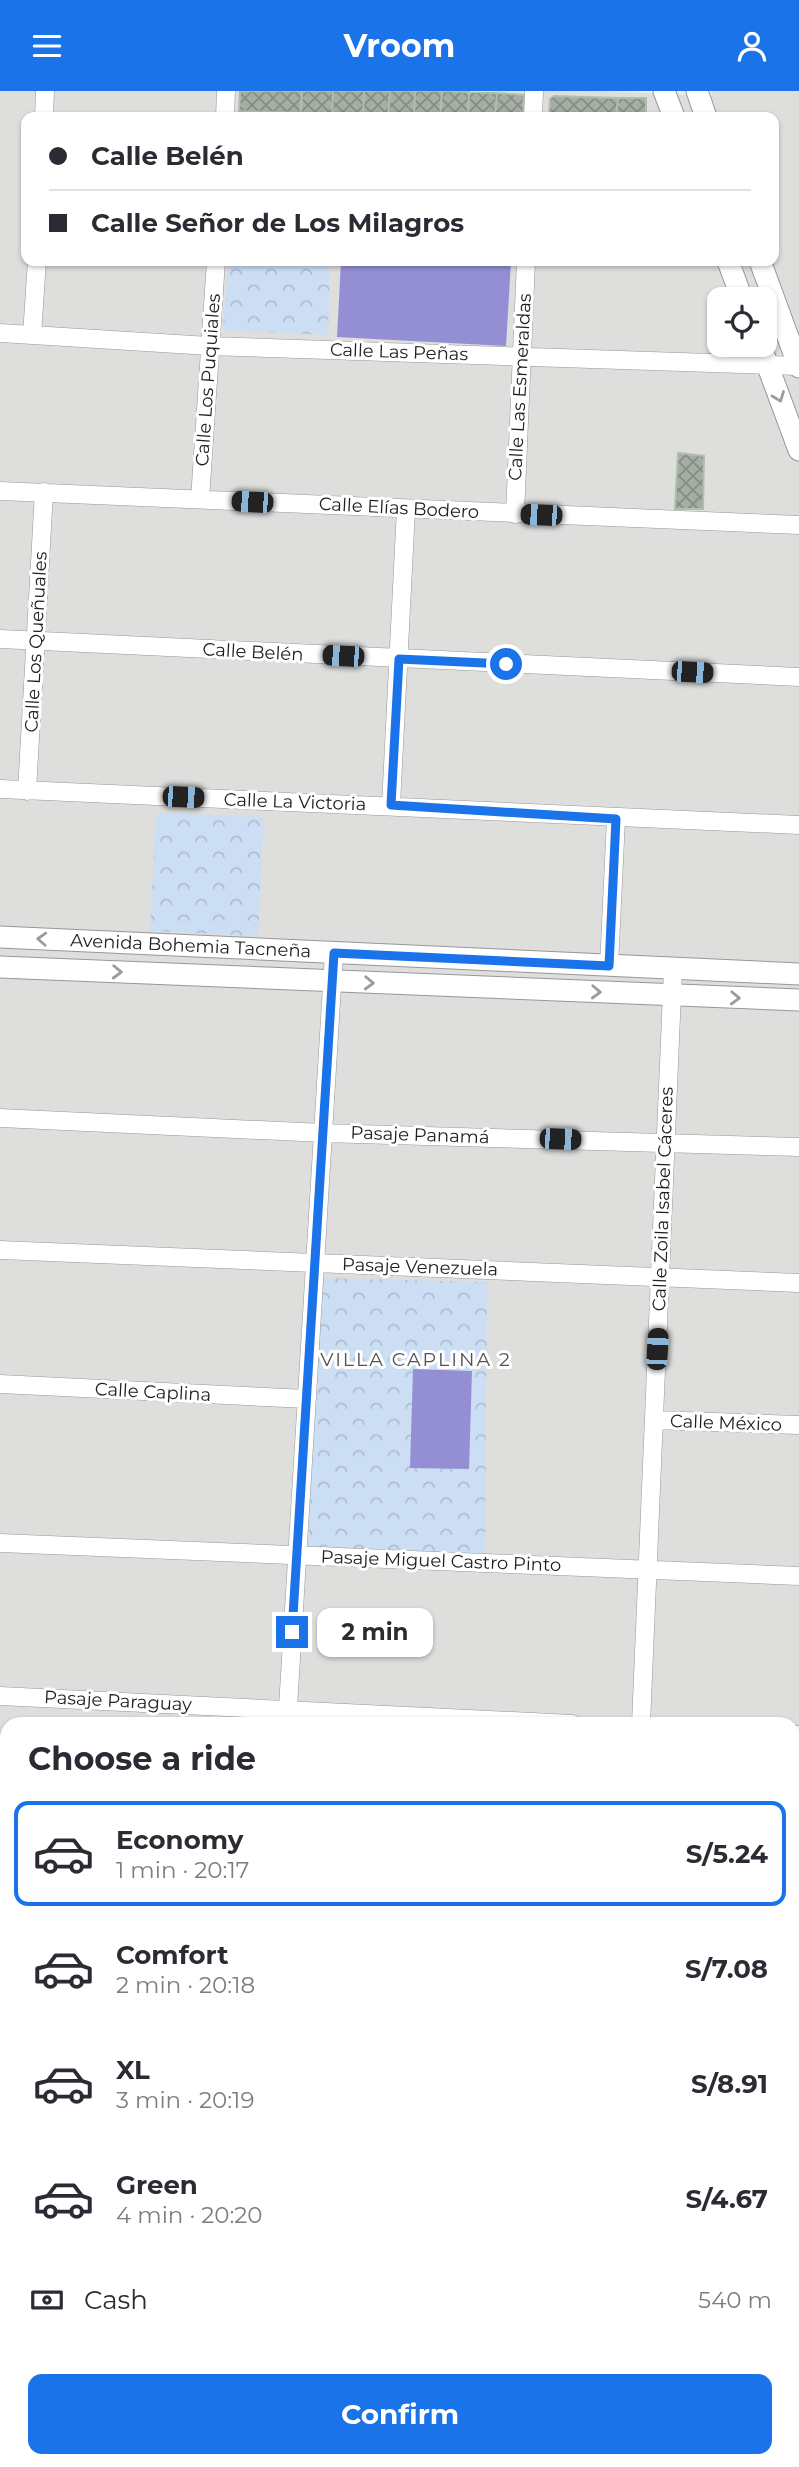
<!DOCTYPE html>
<html lang="en">
<head>
<meta charset="utf-8">
<style>
	body { margin:0; font-family:Montserrat,sans-serif; background:#f7f7f7; color:#2b2b33; height:100vh; display:flex; flex-direction:column; font-size:26px; white-space:nowrap }
	* { box-sizing:border-box; margin:0 }
	p { font-size:23px; color:#7c7c81 }
	.icon { flex:none; width:38px; height:38px; fill:none; stroke:currentColor; stroke-width:2; stroke-linecap:round; stroke-linejoin:round }
	.map { position:relative; flex:1; overflow:hidden }
	.details { position:absolute; left:0px; top:1626px; width:800px; height:751px; display:flex; flex-direction:column; background:#fff; border-radius:21px 21px 0 0; box-shadow:0 2px 5px #0004 }
	.details>* { flex:none }
	.hud { position:absolute; left:21px; top:21px; width:758px; height:154px; border-radius:14px; box-shadow:0 2px 5px #0004; display:grid; align-content:center; height:154px; padding:0 28px; background:#fff }
	.controls { position:absolute; left:707px; top:196px; display:grid; gap:14px }
	.controls a { display:grid; place-items:center; width:70px; height:70px; border-radius:14px; background:#fff; box-shadow:0 2px 5px #0004; font-size:35px }
	.end { position:absolute; width:32px; height:32px; margin:-16px; border:9px solid #1a73e8; background:#fff; box-shadow:0 0 0 4px #fff }
	.from { border-radius:50% }
	.bubble { position:absolute; height:49px; border-radius:14px; background:#fff; box-shadow:0 2px 5px #0004; font-size:23px; font-weight:700; line-height:49px; text-align:center }
	.car { position:absolute; width:21px; height:42px; margin:-21px -10px; border-radius:9px; box-shadow:0 0 5px 2px #0007; background:linear-gradient(#222 24%,#8ab4d8 0 40%,#222 0 76%,#8ab4d8 0 86%,#222 0) }
	.hud b { display:flex; align-items:center; gap:24px; height:66px; font-size:26px }
	.hud b+b { border-top:2px solid #e1e1e2 }
	.hud i { width:18px; height:18px; background:#2b2b33 }
	ul { padding:0; list-style:none }
	li { display:flex; align-items:center; gap:21px; height:105px; margin:0 14px 10px; padding:0 14px; border:4px solid transparent; border-radius:14px }
	li div { flex:1 }
	li b { display:block; font-size:26px }
	li em { font-style:normal; font-weight:700 }
	li.active { border-color:#1a73e8 }
	li>.icon { width:63px; height:63px; stroke-width:1.5 }
	h2 { padding:0 28px; font-size:32px; line-height:84px }
	.pay { display:flex; align-items:center; gap:18px; height:77px; padding:0 28px; font-size:26px }
	.pay p { margin-inline-start:auto }
	.button { display:flex; gap:14px; margin-top:auto; padding:14px 28px }
	.button a { flex:1; height:80px; border-radius:14px; background:#1a73e8; color:#fff; font-size:28px; font-weight:700; line-height:80px; text-align:center }
	header { display:flex; justify-content:space-between; align-items:center; height:91px; padding:0 28px; background:#1a73e8; color:#fff; font-size:32px; font-weight:700 }
	.map>svg:first-child { display:block }
</style>
</head>
<body>
<header><svg class="icon" aria-label="menu" viewBox="0 0 24 24"><path d="M4 6h16M4 12h16M4 18h16"/></svg>Vroom<svg class="icon" aria-label="person" viewBox="0 0 24 24"><circle cx="12" cy="8" r="4"/><path d="M4 21q1-7 8-7t8 7"/></svg></header>
<div class="map">
<svg width="799" height="2376" viewBox="0 0 799 2376">
	<defs>
		<pattern id="park-crowns" width="20" height="18" patternUnits="userSpaceOnUse" patternTransform="scale(1.75)"><rect width="20" height="18" fill="#cbdef4"/><path d="M2 6a3 3 0 1 1 6 0M12 15a3 3 0 1 1 6 0" fill="none" stroke="#aebed1"/></pattern>
		<pattern id="building-cross-hatch" width="8" height="8" patternUnits="userSpaceOnUse" patternTransform="scale(1.75)"><rect width="8" height="8" fill="#a5aea4"/><path d="M0 0l8 8M0 8l8-8" fill="none" stroke="#868d85"/></pattern>
	</defs>
	<rect width="100%" height="100%" fill="#e8f0e9"/>
	<path fill="#dededd" fill-rule="evenodd" d="M0,0H603L712,5L711,0H799V1797H793V1633H7V1769L0,1768ZM26,26H774V170H26ZM719,208H765V254H719Z
		M0,1785L7,1786V2370H793V1818H799V2376H0Z"/>
	<path fill="url(#park-crowns)" d="M228,170H330L328,244L223,239Z
		M156,722L264,726L258,845L150,840Z
		M320,1187L487,1191L485,1469L308,1460Z"/>
	<path fill="#948fd5" d="M341,170H511L506,255L337,246Z
		M413,1278L472,1280L469,1378L410,1377Z"/>
	<path fill="url(#building-cross-hatch)" stroke="#aec0ac" stroke-width="2" d="M240,0H302L301,22L239,20Z
		M302,0H333L332,26H300Z
		M333,0H364L363,26H332Z
		M364,0H390L388,26H363Z
		M390,0H415L414,26H388Z
		M415,0H442L440,26H414Z
		M442,0L469,1L468,26H440Z
		M469,1L497,2L495,26H468Z
		M497,2L524,4L523,26H495Z
		M554,5L618,7L616,26H549L550,8Z
		M618,7H646V26H616Z
		M239,20L301,22L300,26H239Z
		M678,362L704,365L703,418H675Z"/>
	<g fill="none" stroke-linecap="round" stroke-linejoin="round">
		<defs>
			<path id="minor" d="M44,26L45,0
				M225,26L226,0
				M533,26L534,0
				M0,242L209,255L799,275
				M32,244L37,170
				M0,400L799,434
				M200,408L216,170
				M515,423L526,170
				M0,548L799,586
				M0,698L799,734
				M27,700L44,401
				M391,714L406,418
				M609,875L616,728
				M0,1027L323,1042L799,1056
				M0,1159L799,1192
				M0,1293L307,1308
				M654,1329L799,1334
				M0,1452L799,1485
				M0,1605L572,1633
				M287,1633L334,862
				M641,1633L673,878
				M793,1644H799
				M0,1964H7
				M793,1999L799,2000
				M793,2156H799
				M0,2184L7,2179
				M0,2242L7,2253
				M84,2370L89,2376
				M274,2370L278,2376
				M204,2376L214,2370
				M611,2376V2370
				M774,2376L775,2370"/>
			<g id="tertiary">
				<path d="M664,0L674,26"/>
				<path d="M697,0L706,26"/>
				<path d="M728,170L742,208"/>
				<path d="M760,170L799,276"/>
				<path d="M760,254L799,359"/>
				<path id="s1" d="M0,846L799,883"/>
				<path d="M0,876L799,909"/>
				<path d="M0,1757H7"/>
				<path d="M0,1794H7"/>
				<path d="M793,1794H799"/>
				<path d="M793,1829H799"/>
			</g>
		</defs>
		<use href="#minor" stroke="#979797" stroke-width="19"/>
		<use href="#tertiary" stroke="#979797" stroke-width="23"/>
		<use href="#minor" stroke="#fff" stroke-width="18"/>
		<use href="#tertiary" stroke="#fff" stroke-width="21"/>
	</g>
	<defs><path id="oneway-chevron" d="M-2-3.5L2.5 0L-2 3.5" fill="none" stroke-width="1.6" stroke-linecap="round" stroke-linejoin="round" transform="scale(1.75)"/></defs>
	<g stroke="#9b9b9b">
		<use href="#oneway-chevron" transform="translate(779 306) rotate(69)"/>
		<use href="#oneway-chevron" transform="translate(42 848) rotate(-177)"/>
		<use href="#oneway-chevron" transform="translate(117 881) rotate(2)"/>
		<use href="#oneway-chevron" transform="translate(369 892) rotate(2)"/>
		<use href="#oneway-chevron" transform="translate(596 901) rotate(2)"/>
		<use href="#oneway-chevron" transform="translate(735 907) rotate(2)"/>
	</g>
	<g fill="none" stroke-linecap="round" stroke-linejoin="round">
		<path stroke="#1a73e8" stroke-width="9" d="M292,1541L334,862L609,875L616,728L391,714L399,568L506,573"/>
	</g>
	<g text-anchor="middle" dominant-baseline="central" stroke-width="6" stroke-linejoin="round" paint-order="stroke">
		<g font-size="18" fill="#202020" stroke="#fff">
			<text transform="translate(399 261) rotate(2)">Calle Las Peñas</text>
			<text transform="translate(208 289) rotate(-86)">Calle Los Puquiales</text>
			<text transform="translate(520 296) rotate(-87)">Calle Las Esmeraldas</text>
			<text transform="translate(399 417) rotate(3)">Calle Elías Bodero</text>
			<text transform="translate(36 551) rotate(-87)">Calle Los Queñuales</text>
			<text transform="translate(253 561) rotate(3)">Calle Belén</text>
			<text transform="translate(295 711) rotate(2)">Calle La Victoria</text>
			<text stroke="none"><textPath href="#s1" startOffset="191">Avenida Bohemia Tacneña</textPath></text>
			<text transform="translate(420 1044) rotate(2)">Pasaje Panamá</text>
			<text transform="translate(663 1108) rotate(-88)">Calle Zoila Isabel Cáceres</text>
			<text transform="translate(420 1176) rotate(2)">Pasaje Venezuela</text>
			<text transform="translate(153 1301) rotate(3)">Calle Caplina</text>
			<text transform="translate(726 1332) rotate(2)">Calle México</text>
			<text transform="translate(441 1470) rotate(2)">Pasaje Miguel Castro Pinto</text>
			<text transform="translate(118 1610) rotate(3)">Pasaje Paraguay</text>
		</g>
		<g font-size="19" letter-spacing="2" fill="#535353" stroke="#fff">
			<text x="416" y="1268">VILLA CAPLINA 2</text>
		</g>
	</g>
</svg>
<div class="controls">
<a><svg class="icon" aria-label="locate" viewBox="0 0 24 24"><circle cx="12" cy="12" r="6"/><path d="M12 2v4M12 18v4M2 12h4M18 12h4"/></svg></a>
</div>
<i class="end from" style="left:506px;top:573px"></i>
<i class="end" style="left:292px;top:1541px"></i>
<div class="bubble" style="left:317px;top:1517px;width:116px">2 min</div>
<i class="car" style="left:252px;top:411px;rotate:273deg"></i>
<i class="car" style="left:541px;top:424px;rotate:272deg"></i>
<i class="car" style="left:343px;top:565px;rotate:273deg"></i>
<i class="car" style="left:692px;top:581px;rotate:93deg"></i>
<i class="car" style="left:183px;top:706px;rotate:92deg"></i>
<i class="car" style="left:560px;top:1048px;rotate:92deg"></i>
<i class="car" style="left:657px;top:1258px;rotate:3deg"></i>
<div class="hud">
<b><i class="from"></i>Calle Belén</b>
<b><i></i>Calle Señor de Los Milagros</b>
</div>
<section class="details">
<h2>Choose a ride</h2>
<ul>
<li class="active"><svg class="icon" aria-label="car" viewBox="0 0 24 24"><path d="M5 17H2v-5l4-1 3-4h7l3 4 3 1v5h-3M9 17h6M6 11h13"/><circle cx="7" cy="17" r="2"/><circle cx="17" cy="17" r="2"/></svg><div><b>Economy</b><p>1 min · 20:17</p></div><em>S/5.24</em></li>
<li><svg class="icon" aria-label="car" viewBox="0 0 24 24"><path d="M5 17H2v-5l4-1 3-4h7l3 4 3 1v5h-3M9 17h6M6 11h13"/><circle cx="7" cy="17" r="2"/><circle cx="17" cy="17" r="2"/></svg><div><b>Comfort</b><p>2 min · 20:18</p></div><em>S/7.08</em></li>
<li><svg class="icon" aria-label="car" viewBox="0 0 24 24"><path d="M5 17H2v-5l4-1 3-4h7l3 4 3 1v5h-3M9 17h6M6 11h13"/><circle cx="7" cy="17" r="2"/><circle cx="17" cy="17" r="2"/></svg><div><b>XL</b><p>3 min · 20:19</p></div><em>S/8.91</em></li>
<li><svg class="icon" aria-label="car" viewBox="0 0 24 24"><path d="M5 17H2v-5l4-1 3-4h7l3 4 3 1v5h-3M9 17h6M6 11h13"/><circle cx="7" cy="17" r="2"/><circle cx="17" cy="17" r="2"/></svg><div><b>Green</b><p>4 min · 20:20</p></div><em>S/4.67</em></li>
</ul>
<div class="pay"><svg class="icon" aria-label="cash" viewBox="0 0 24 24"><path d="M3 7h18v10H3z"/><circle cx="12" cy="12" r="2"/></svg>Cash<p>540 m</p></div>
<div class="button"><a>Confirm</a></div>
</section>
</div>
</body>
</html>
